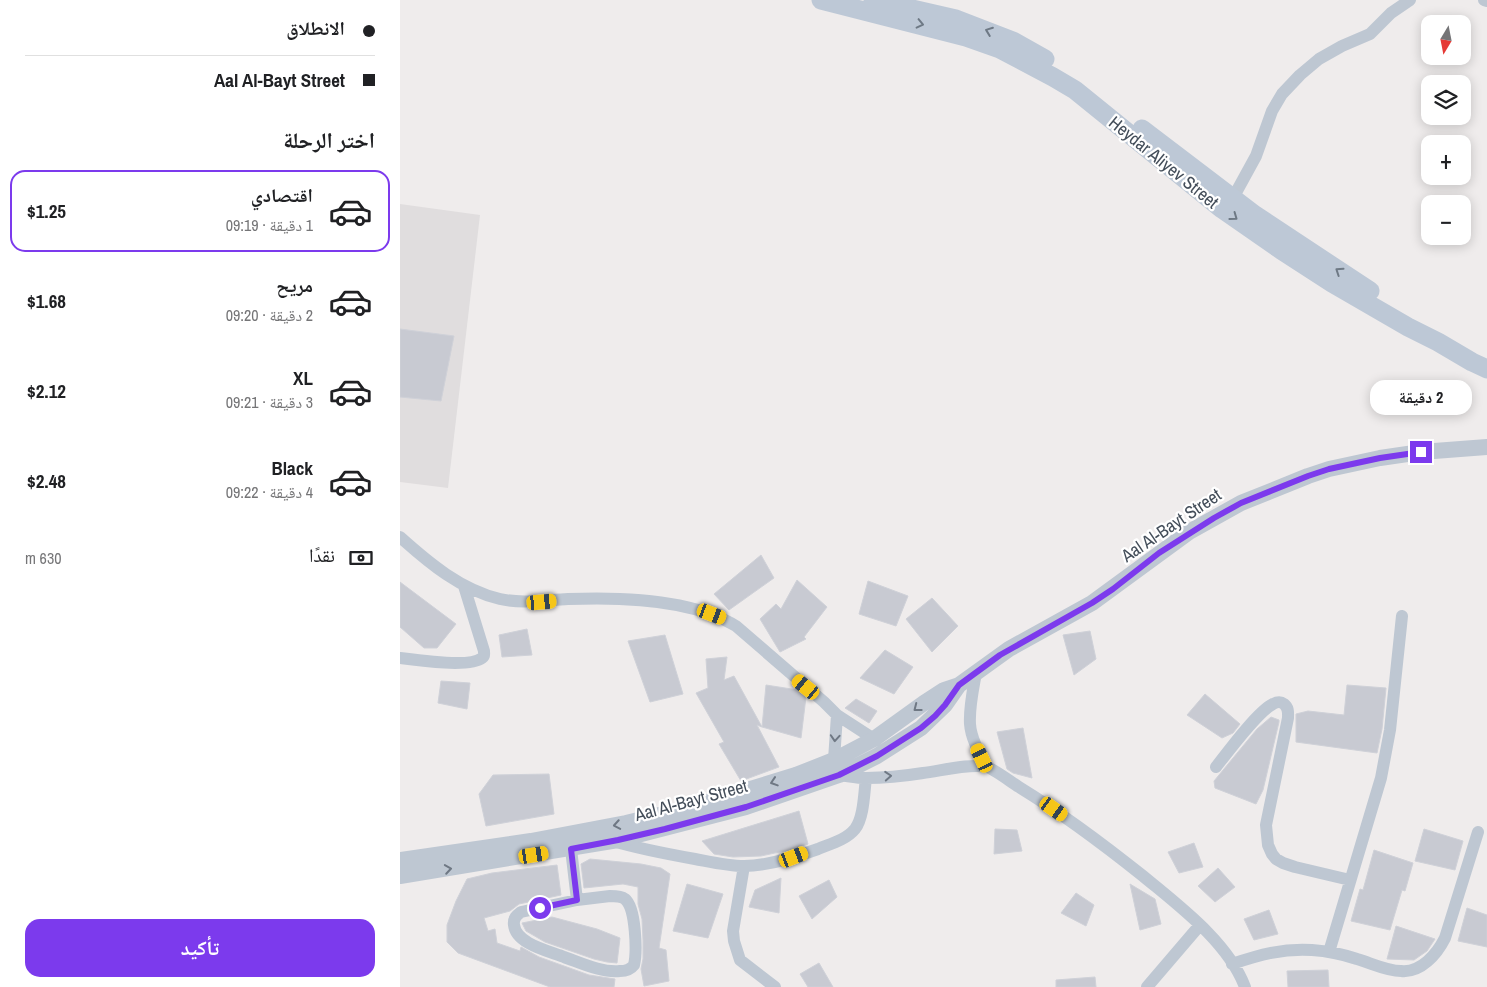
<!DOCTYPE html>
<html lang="ar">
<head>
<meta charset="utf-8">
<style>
	body { margin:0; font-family:"Archivo Narrow","Noto Naskh Arabic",sans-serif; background:#f6f6f6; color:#202124; direction:rtl; height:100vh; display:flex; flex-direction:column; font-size:19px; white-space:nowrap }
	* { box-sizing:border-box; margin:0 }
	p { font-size:16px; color:#757577 }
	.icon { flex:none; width:28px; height:28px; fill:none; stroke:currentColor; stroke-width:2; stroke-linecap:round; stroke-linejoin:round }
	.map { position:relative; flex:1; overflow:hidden; direction:ltr }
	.details { display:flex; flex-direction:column; background:#fff; width:400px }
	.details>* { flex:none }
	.hud { display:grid; align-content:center; height:110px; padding:0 25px; background:#fff }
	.needle { width:32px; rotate:190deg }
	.controls { position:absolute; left:1021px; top:15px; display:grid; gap:10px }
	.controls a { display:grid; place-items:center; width:50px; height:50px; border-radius:10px; background:#fff; box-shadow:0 2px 12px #0003; font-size:25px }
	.end { position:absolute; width:22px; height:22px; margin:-11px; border:6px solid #7c3aed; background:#fff; box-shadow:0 0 0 2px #fff }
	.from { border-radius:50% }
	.bubble { position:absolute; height:35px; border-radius:15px; background:#fff; box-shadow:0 2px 12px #0003; font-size:16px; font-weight:700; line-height:35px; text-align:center; direction:rtl }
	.car { position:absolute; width:15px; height:30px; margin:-15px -8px; border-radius:6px; box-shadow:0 0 4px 1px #0007; background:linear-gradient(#f5c518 24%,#345 0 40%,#f5c518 0 76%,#345 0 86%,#f5c518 0) }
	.hud b { display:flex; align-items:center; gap:18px; height:48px; font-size:19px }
	.hud b+b { border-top:1px solid #e0e0e0 }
	.hud i { width:12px; height:12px; background:#202124 }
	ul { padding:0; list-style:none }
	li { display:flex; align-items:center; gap:15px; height:82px; margin:0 10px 8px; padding:0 15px; border:2px solid transparent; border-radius:15px }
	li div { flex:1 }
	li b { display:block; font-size:19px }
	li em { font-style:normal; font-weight:700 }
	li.on { border-color:#7c3aed }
	li>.icon { width:45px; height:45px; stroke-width:1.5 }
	h2 { padding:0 25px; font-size:22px; line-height:60px }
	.pay { display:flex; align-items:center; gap:12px; height:55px; padding:0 25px; font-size:19px }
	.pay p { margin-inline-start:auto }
	.primary-button { display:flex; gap:10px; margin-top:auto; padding:10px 25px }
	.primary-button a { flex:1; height:58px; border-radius:15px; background:#7c3aed; color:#fff; font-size:20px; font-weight:700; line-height:58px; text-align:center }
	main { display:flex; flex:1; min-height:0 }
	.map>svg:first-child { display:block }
</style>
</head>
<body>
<main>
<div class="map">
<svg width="1087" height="987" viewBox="0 0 1087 987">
	<rect width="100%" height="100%" fill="#efecec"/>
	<path fill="#e0ddde" d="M0,204L80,215L48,488L0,482Z"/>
	<path fill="#c8cad2" stroke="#cfd1d8" d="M0,329L54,336L41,401L0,397Z
		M361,555L374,578L329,610L314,594Z
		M397,580L427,607L404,637L406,639L380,652L360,619L376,604L381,609Z
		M468,581L508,596L496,626L459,614Z
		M0,582L56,624L37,648H24L0,627Z
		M532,598L558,626L532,652L506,619Z
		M127,629L132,655L102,657L99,635Z
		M690,631L696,659L674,675L663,635Z
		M265,635L283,694L250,702L228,641Z
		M485,650L513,667L494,694L460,678Z
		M327,657L324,680L334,676L362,727L357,725L379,767L341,781L319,744L324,742L296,693L308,688L306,659Z
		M41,681L70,683L67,709L38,703Z
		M366,685L398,690L406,697L401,738L362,727Z
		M947,685L986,688L982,729L977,753L896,742V714L908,711L944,715Z
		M805,694L840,724L833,733L822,738L787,715Z
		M456,699L477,711L469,723L445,708Z
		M871,717L879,720V722L863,790L856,804L815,788L814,781L857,729Z
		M623,728L632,778L613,773L607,769L597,732Z
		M149,774L154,814L86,826L79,794L93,775Z
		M399,811L408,844L389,850L361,856L333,857L314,854L302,841Z
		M595,829L617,830L622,851L594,854Z
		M1024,829L1063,841L1055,870L1015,861Z
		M794,843L803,867L779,873L768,852Z
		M974,850L1013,863L1005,891L1002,890L990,930L951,921L960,889L963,890Z
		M190,859L241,864L261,868L270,874L259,948L266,950L269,981L244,986L241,969L243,959V940L242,919L238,904V887L223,884L184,888L181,864Z
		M157,865L161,895L119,904L110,911L84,918L88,931L95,929L97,943L120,951L121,947L139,957L189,975L215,979L214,987H150L58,953L47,942V925L56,901L67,879L92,873Z
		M818,868L835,887L815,902L798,886Z
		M381,878L379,913L349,907L355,890Z
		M429,880L437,897L412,919L399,896Z
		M287,884L323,894L308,938L273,931Z
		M730,884L755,899L761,924L740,930Z
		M676,893L694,905L686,926L661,913Z
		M1067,908L1087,915V947L1058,941Z
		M869,910L878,934L854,940L844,919Z
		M152,917L197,929L220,938L217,963L207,962L194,959L145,942L126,931L122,923Z
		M996,926L1035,939L1027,951L1014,960L987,959Z
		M419,963L433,987H408L400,974Z
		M928,970L929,987H888L887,971Z
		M695,977L696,987H656V980Z"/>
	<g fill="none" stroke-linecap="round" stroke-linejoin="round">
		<path stroke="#bec7d2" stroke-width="12" d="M1084,0L1087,1
			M833,198L856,156L872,111L882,94L900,75L919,59L942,46L970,34L991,13L1010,0
			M0,537C29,563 61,590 100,599C122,604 145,600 168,599C218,597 292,599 336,626L424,702L437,715L474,739
			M0,658C15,660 70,668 82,658C85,656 84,655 84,651L64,586
			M576,673C573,690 569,707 570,724C571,739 580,754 587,767
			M434,760L437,715
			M816,767C827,753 858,711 873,704C877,702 880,701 884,704C889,708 888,713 888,718L866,825L868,845L872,854L876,859L883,863L895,867L950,880
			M439,775C448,776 457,778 466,778C484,778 504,776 523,773C540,771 571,763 587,767C595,770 611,782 619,787C663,814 703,844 743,876C779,906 828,942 845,987
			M213,841C240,849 267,854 295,859C311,862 328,866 344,866C368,866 396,857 418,849C430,844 446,840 455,829C464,817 464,793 466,778
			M171,849L177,900
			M344,866L333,931L334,941L340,960L375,987
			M210,896C215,896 221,896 225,899C236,908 237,952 234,965C231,969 226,971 220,971C202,973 181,963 164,957C149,951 116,944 114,925C113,918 117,915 121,912L177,900Z
			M929,952L981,778L990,730L1002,616
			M832,964C859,955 883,948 912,950C927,951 942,954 957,959C971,963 987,971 1001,971C1021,973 1037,954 1045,938L1078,832
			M747,987L800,925"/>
		<path stroke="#bec7d2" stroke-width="16" d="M0,860L131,841L226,823L288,808L396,775L434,760L474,739L524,703L544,690L559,685L609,649L692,603L789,532L841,503L908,476L929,469L980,458L1021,452L1087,447
			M0,876L218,840L346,807L439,775L477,756L521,728L545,705L559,685"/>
		<path stroke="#bdc8d6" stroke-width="19" d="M421,0L566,37L600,49L653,77L675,90L822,209L881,250L932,283L1008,327L1038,342L1072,362L1087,369
			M473,0L556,19L613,41L645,59
			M742,129L855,215L970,291"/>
	</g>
	<defs><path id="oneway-chevron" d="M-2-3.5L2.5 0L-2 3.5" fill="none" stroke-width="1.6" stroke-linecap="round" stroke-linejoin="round" transform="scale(1.25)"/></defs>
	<g stroke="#6e7985">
		<use href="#oneway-chevron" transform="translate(520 24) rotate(13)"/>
		<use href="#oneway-chevron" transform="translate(589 31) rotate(-159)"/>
		<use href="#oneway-chevron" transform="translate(834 217) rotate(36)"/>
		<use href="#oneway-chevron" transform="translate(939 271) rotate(-146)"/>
	</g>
	<g stroke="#6f7884">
		<use href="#oneway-chevron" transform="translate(517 708) rotate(142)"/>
		<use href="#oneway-chevron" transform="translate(435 738) rotate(94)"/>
		<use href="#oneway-chevron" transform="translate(488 776) rotate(-4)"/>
		<use href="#oneway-chevron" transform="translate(374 782) rotate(162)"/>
		<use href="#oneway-chevron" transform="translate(217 825) rotate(170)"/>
		<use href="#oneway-chevron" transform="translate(48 869) rotate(-9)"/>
	</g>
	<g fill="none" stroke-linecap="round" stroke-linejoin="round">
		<path stroke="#7c3aed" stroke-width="6" d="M140,908L177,900L171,849L218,840L265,829L346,807L439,775L477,756L521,728L535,716L545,705L559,685L600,655L692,603L713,589L759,553L814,518L841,503L908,476L929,469L980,458L1021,452"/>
	</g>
	<g text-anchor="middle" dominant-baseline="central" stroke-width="4.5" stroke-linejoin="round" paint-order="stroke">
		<g font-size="18" fill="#444e5a" stroke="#fff">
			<text transform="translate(764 162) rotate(39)">Heydar Aliyev Street</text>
			<text transform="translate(771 525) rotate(-34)">Aal Al-Bayt Street</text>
			<text transform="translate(291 800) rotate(-15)">Aal Al-Bayt Street</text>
		</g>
	</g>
</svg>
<div class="controls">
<a><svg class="needle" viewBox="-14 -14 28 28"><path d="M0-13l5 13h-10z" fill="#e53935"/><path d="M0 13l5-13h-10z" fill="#757577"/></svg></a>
<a><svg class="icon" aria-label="layers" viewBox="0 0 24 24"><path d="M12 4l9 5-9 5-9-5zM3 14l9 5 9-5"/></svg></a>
<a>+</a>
<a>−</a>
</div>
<i class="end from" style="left:140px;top:908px"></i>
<i class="end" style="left:1021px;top:452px"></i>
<div class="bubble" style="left:970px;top:380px;width:102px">2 دقيقة</div>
<i class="car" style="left:142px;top:602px;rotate:85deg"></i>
<i class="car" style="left:312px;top:614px;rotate:111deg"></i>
<i class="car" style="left:406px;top:687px;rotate:309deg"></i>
<i class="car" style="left:582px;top:758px;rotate:335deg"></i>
<i class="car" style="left:654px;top:809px;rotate:125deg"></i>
<i class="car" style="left:134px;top:855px;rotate:81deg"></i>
<i class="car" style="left:394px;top:857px;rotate:69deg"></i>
</div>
<section class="details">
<div class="hud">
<b><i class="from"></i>الانطلاق</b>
<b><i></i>Aal Al-Bayt Street</b>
</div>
<h2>اختر الرحلة</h2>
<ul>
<li class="on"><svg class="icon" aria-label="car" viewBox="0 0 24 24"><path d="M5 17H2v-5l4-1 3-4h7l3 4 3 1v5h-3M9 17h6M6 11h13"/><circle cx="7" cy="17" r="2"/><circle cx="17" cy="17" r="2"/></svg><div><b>اقتصادي</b><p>1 دقيقة · 09:19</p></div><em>$1.25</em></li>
<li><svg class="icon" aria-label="car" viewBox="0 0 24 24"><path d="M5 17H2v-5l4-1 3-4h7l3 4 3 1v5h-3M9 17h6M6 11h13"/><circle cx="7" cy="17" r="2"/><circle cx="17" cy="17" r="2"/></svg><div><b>مريح</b><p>2 دقيقة · 09:20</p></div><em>$1.68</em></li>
<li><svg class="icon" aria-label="car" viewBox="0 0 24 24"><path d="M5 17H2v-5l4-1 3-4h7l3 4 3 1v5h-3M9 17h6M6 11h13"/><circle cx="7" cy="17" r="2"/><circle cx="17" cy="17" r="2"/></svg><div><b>XL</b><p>3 دقيقة · 09:21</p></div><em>$2.12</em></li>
<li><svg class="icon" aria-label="car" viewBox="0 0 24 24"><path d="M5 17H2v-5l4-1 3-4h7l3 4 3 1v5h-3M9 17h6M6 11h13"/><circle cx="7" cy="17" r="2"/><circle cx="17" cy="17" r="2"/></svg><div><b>Black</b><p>4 دقيقة · 09:22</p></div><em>$2.48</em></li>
</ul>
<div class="pay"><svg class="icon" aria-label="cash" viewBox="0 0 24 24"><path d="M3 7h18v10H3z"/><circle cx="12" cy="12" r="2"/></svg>نقدًا<p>630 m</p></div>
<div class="primary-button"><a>تأكيد</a></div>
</section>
</main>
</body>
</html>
